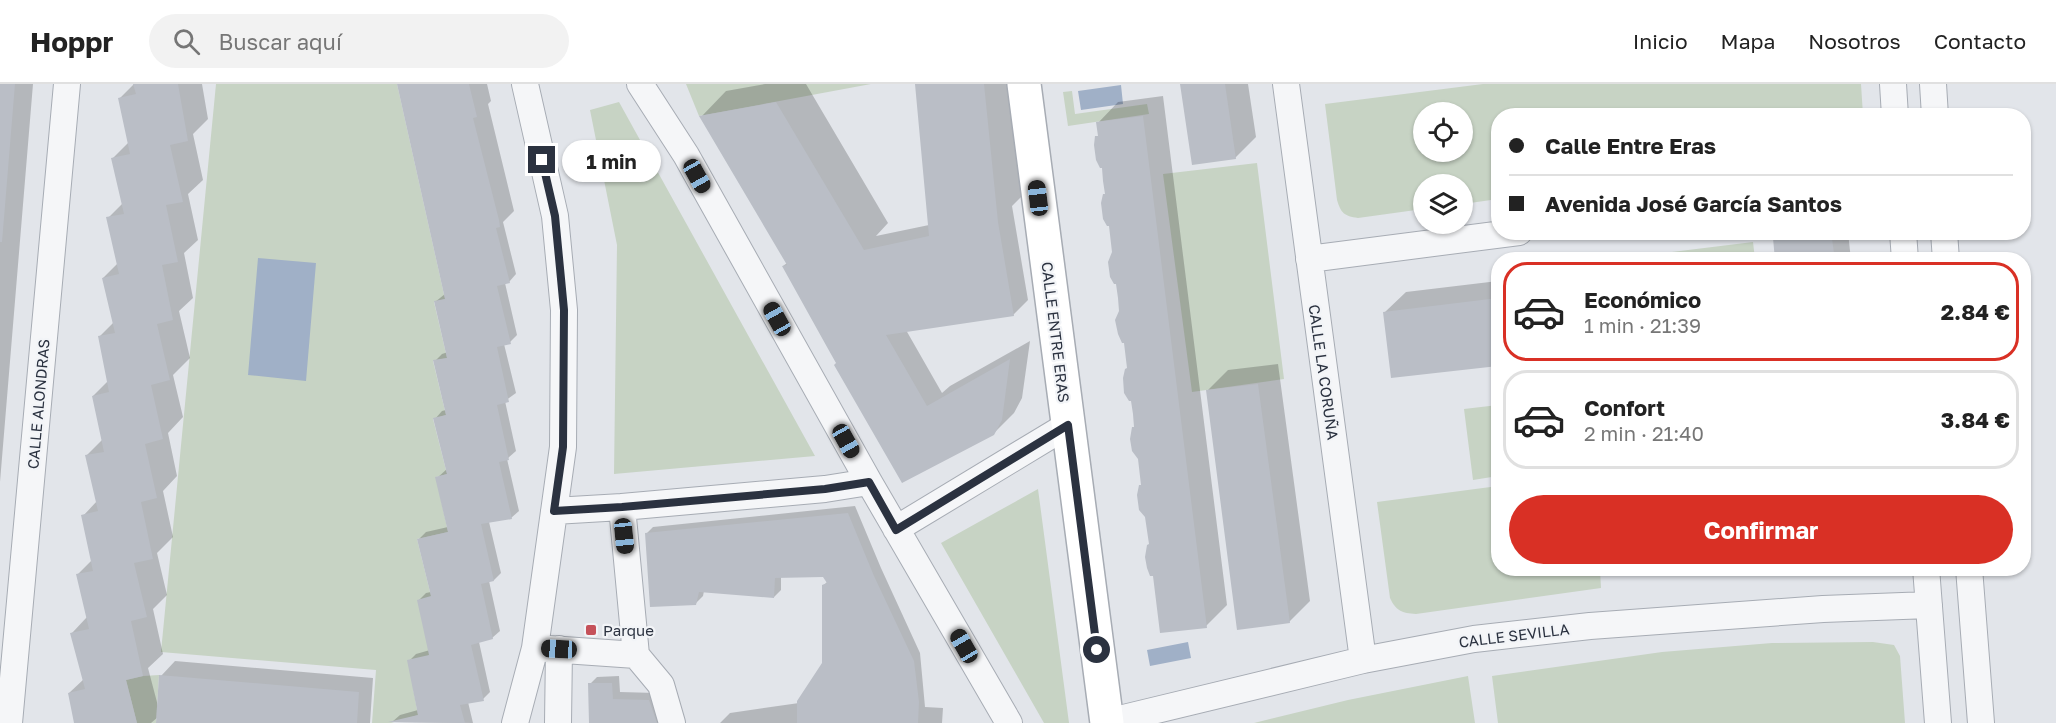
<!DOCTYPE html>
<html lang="es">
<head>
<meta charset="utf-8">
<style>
	body { margin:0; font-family:"Golos Text",sans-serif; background:#f2f2f2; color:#222; height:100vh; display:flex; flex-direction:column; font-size:22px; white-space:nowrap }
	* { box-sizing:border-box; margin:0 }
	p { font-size:20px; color:#767676 }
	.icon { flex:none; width:33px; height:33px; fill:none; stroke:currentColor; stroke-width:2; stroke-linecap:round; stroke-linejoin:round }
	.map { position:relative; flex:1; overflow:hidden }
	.details { position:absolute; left:1491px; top:168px; width:540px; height:324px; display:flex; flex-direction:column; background:#fff; border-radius:24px; box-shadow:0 2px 4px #0004 }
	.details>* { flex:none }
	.banner { position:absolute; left:1491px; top:24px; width:540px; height:132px; border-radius:24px; box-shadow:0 2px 4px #0004; display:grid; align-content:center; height:132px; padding:0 18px; background:#fff }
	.tools { position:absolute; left:1413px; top:18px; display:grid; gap:12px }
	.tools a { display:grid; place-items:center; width:60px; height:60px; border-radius:50%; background:#fff; box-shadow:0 2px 4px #0004; font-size:30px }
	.end { position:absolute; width:27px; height:27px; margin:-14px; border:8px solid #2b3240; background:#fff; box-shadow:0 0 0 3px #fff }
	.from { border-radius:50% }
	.bubble { position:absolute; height:42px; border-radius:21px; background:#fff; box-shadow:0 2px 4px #0004; font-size:20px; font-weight:700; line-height:42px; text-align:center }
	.car { position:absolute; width:18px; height:36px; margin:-18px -9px; border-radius:8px; box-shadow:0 0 4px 2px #0007; background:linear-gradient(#222 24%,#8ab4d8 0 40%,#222 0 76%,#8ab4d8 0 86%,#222 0) }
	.banner b { display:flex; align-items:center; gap:21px; height:57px; font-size:22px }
	.banner b+b { border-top:2px solid #e0e0e0 }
	.banner i { width:15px; height:15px; background:#222 }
	ul { padding:10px 0 0; list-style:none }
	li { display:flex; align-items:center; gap:18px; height:99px; margin:0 12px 9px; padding:0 6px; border:3px solid #e0e0e0; border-radius:24px }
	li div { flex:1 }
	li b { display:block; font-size:22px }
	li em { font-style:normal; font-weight:700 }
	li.current { border-color:#d93025 }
	li>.icon { width:54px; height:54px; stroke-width:1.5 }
	.button { display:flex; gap:12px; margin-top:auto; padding:12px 18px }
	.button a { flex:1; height:69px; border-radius:36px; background:#d93025; color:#fff; font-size:24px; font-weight:700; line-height:69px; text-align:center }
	header { display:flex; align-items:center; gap:36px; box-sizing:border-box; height:84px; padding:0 30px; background:#fff; border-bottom:2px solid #e0e0e0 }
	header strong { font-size:28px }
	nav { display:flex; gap:33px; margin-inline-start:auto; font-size:21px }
	.search { width:420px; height:54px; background:#f2f2f2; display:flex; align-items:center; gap:15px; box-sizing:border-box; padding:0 21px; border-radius:33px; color:#767676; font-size:22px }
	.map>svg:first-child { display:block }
</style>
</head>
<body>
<header>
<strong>Hoppr</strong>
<div class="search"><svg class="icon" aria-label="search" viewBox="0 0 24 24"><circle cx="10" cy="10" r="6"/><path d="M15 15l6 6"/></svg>Buscar aquí</div>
<nav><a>Inicio</a><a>Mapa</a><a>Nosotros</a><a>Contacto</a></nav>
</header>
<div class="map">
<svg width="2056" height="639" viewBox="0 0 2056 639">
	<rect width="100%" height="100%" fill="#e2e5ea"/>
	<path fill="#c7d3c4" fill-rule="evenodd" d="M216,0H397L445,215L434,218L447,274L433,277L446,331L433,335L447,390L436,393L448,448L417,455L431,512L429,571L413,604L418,631L391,639H372L376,586L161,568Z
		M686,0H871L699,32Z
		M1483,0H1861L1863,31L1498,32V115L1463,120L1462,100H1424L1423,125L1358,134C1344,132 1341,129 1337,116L1325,20ZM1424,28H1462V68H1424Z
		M1072,7L1075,30L1147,20L1149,30L1068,42L1063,8Z
		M619,18L815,372L614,390L617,161L590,26Z
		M1257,79L1284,295L1192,308L1163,90Z
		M1753,158L1755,175H1615Z
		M1498,321V392L1473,396L1464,325Z
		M1498,402V484L1600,485L1601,504L1416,530C1402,529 1396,527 1390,514L1377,418Z
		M1038,405L1069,639H1044L941,459Z
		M1873,558L1894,561L1900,572L1905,639H1498L1492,592L1662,568L1772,559Z
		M159,591L156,639H137L126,596L143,592Z
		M1468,592L1475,639H1254L1348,616Z"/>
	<path fill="#a0b0c7" d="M1121,1L1123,20L1081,26L1078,7Z
		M258,174L316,179L306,297L248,291Z
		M1188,558L1191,574L1150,582L1147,566Z"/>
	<path fill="#0003" d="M0,0H33L0,398Z
		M134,0H202L208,35L193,50L203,96L188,110L198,156L184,169L193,214L179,227L190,274L173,291L183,333L168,349L177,392L163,407L173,453L157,469L167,511L153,525L163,570L148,584L158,622L161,592L175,577L373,594L370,639H157L158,633L151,639H76L69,609L84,595L72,549L87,533L77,491L92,476L83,432L97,417L87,371L103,355L93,312L109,296L99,253L114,238L103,194L118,179L108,134L123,119L113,74L129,58L120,14Z
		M398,0H487L491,17L488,20L514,127L503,138L516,190L509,198L505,199L517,251L510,258L504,260L516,309L505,317L516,367L507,375L519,427L511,434L489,438L501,489L494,496L489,497L500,547L492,554L479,558L490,608L483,615L468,618L473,639L392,638L400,631L418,626L409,577L416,570L430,566L419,516L426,509L431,508L419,455L426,448L448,443L437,394L447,385L435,335L442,327L446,326L435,277L442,270L448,268L435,218L445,210Z
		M765,0H806L888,139L876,152L929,141L916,0H1010L1023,111L1012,122L1028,216L1013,231L906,246L942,309L950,302L1030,257L1022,314L1014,329L993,350L902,397L783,182L787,179L701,33L726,7Z
		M1182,0H1248L1256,53L1235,74Z
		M1163,12L1227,521L1206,542L1150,459L1103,83L1097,53L1099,51L1098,39L1118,18Z
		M1780,148H1848L1851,176H1777L1774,155Z
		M1498,197V280L1392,293L1385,228L1406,208Z
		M1278,280L1310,517L1289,538L1207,307L1228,286Z
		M855,422L881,484L920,569L925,623L943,624L942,639H720L730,629L799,619L823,580V502L828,497L823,491L781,492V506L774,513L704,507L703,512L695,520L646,450L653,443Z
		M619,592L620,608L656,609L667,639H591L590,600L597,593Z"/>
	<path fill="#babec6" d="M0,0H15L2,158H0Z
		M133,0H178L188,57L170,61L183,118L166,121L178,178L162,181L173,236L157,240L170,296L151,301L163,355L145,360L157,414L141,418L153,475L134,479L147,533L131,537L143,592L126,596L137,639H74L68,609L85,605L70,549L89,545L76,490L93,487L81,431L98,427L85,371L104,368L92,312L109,308L98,252L115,249L102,194L119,190L106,133L124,130L111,74L130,70L118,14L136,10Z
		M397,0H469L477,33L473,34L499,136L500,143L496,144L510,199L497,202L511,260L497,263L509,318L497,321L509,376L499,378L512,435L481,440L494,497L481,500L493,555L471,561L484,617L460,621L465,639L388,638L418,631L407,576L429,571L417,516L431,512L417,455L448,448L435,393L447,390L433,334L446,331L433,276L447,274L434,217L445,215Z
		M915,0H984L998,138L1014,232L886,251L927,322L1010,275L1002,336L994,351L902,399L834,281L836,279L827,263L782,182L787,181L699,32L776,18L864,166L929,152Z
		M1180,0H1225L1236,75L1192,81Z
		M1143,32L1207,544L1160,549L1153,492H1150L1147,484L1145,473L1147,461L1149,460L1145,433L1139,426L1137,411L1139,401H1141L1138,375L1132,367L1130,355L1132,343H1134L1133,330L1131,317H1129L1124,309L1123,294L1125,285L1127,284L1124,259H1122L1118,250L1115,236L1119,227L1118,214L1116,200H1114L1110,193L1108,178L1112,168L1109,142H1107L1103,135L1101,119L1103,110H1105L1103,97L1102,84H1100L1096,76L1094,61L1095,52H1098L1096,38Z
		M1814,148H1831L1835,176H1775L1773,154Z
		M1498,214V282L1391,294L1383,228Z
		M1258,300L1290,539L1237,546L1206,306Z
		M848,429L874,492L914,577L919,618L918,639H797V617L822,579V501L827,499L823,493L775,494L774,514L699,508L696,521L650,523L645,449Z
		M159,591L359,608L357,639H156Z
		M588,599H612L613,615L649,616L657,639H589Z"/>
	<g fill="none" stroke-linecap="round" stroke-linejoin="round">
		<defs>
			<path id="street" d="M640,0L686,71L869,398L1009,639
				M1286,0L1363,576
				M1893,0L1895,32
				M1933,0L1935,32
				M1903,148L1905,176
				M1944,148L1946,176
				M1309,175L1519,148
				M622,423L636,571L661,601L672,639
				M554,427L622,423L825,405L869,398
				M896,445L1068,341
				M1926,484L1938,639
				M1969,484L1981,639
				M535,564L636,571
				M1107,638L1363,576L1474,555L1590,542L1823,525L1929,521
				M9,639L67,0
				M515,639L535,564L563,363L564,226L555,132L525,0
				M558,639L559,565"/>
			<path id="secondary" d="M1024,0L1107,639"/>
		</defs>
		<use href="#street" stroke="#a7acb4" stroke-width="28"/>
		<use href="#secondary" stroke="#a7acb4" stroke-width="36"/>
		<use href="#street" stroke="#f5f6f8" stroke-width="26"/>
		<use href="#secondary" stroke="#fff" stroke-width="33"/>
	</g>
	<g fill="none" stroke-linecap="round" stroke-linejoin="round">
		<path stroke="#2b3240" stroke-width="8" d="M542,76L555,132L564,226L563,363L554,427L622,423L825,405L869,398L896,446L1068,341L1097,566"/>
	</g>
	<rect fill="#c5515a" stroke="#f2f4f7" stroke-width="2" x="585" y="540" width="12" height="12" rx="3"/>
	<g text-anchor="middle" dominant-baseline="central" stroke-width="4.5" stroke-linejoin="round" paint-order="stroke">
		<g font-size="15" fill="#2b3240" stroke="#f2f4f7">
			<text transform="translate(1056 248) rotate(83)">CALLE ENTRE ERAS</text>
			<text transform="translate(1324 288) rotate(82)">CALLE LA CORUÑA</text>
			<text transform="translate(38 320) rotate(-85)">CALLE ALONDRAS</text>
			<text transform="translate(1514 551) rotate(-7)">CALLE SEVILLA</text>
		</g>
		<g font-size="15" fill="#2b3240" stroke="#f2f4f7" text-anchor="start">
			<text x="603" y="546">Parque</text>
		</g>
	</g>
</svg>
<div class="tools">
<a><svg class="icon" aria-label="locate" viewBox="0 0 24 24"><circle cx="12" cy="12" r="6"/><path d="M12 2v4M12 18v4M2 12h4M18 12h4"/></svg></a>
<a><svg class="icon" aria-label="layers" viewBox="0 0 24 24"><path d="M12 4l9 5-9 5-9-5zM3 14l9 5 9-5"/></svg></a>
</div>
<i class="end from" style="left:1097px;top:566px"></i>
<i class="end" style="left:542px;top:76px"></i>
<div class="bubble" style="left:562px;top:56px;width:99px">1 min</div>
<i class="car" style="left:697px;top:92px;rotate:151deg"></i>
<i class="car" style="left:1038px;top:114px;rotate:353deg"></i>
<i class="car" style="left:777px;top:235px;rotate:331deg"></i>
<i class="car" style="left:846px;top:357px;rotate:151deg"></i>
<i class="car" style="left:624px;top:452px;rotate:174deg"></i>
<i class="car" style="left:964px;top:562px;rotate:330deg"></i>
<i class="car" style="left:559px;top:565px;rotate:273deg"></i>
<div class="banner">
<b><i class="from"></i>Calle Entre Eras</b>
<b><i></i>Avenida José García Santos</b>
</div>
<section class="details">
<ul>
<li class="current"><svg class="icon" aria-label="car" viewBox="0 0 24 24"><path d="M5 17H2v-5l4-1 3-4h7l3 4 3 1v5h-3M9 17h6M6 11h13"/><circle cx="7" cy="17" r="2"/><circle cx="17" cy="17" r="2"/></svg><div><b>Económico</b><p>1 min · 21:39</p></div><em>2.84 €</em></li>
<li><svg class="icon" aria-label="car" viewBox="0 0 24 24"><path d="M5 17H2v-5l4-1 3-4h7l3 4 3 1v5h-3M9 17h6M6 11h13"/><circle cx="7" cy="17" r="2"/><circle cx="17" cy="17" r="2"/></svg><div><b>Confort</b><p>2 min · 21:40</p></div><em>3.84 €</em></li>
</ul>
<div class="button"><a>Confirmar</a></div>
</section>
</div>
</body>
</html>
